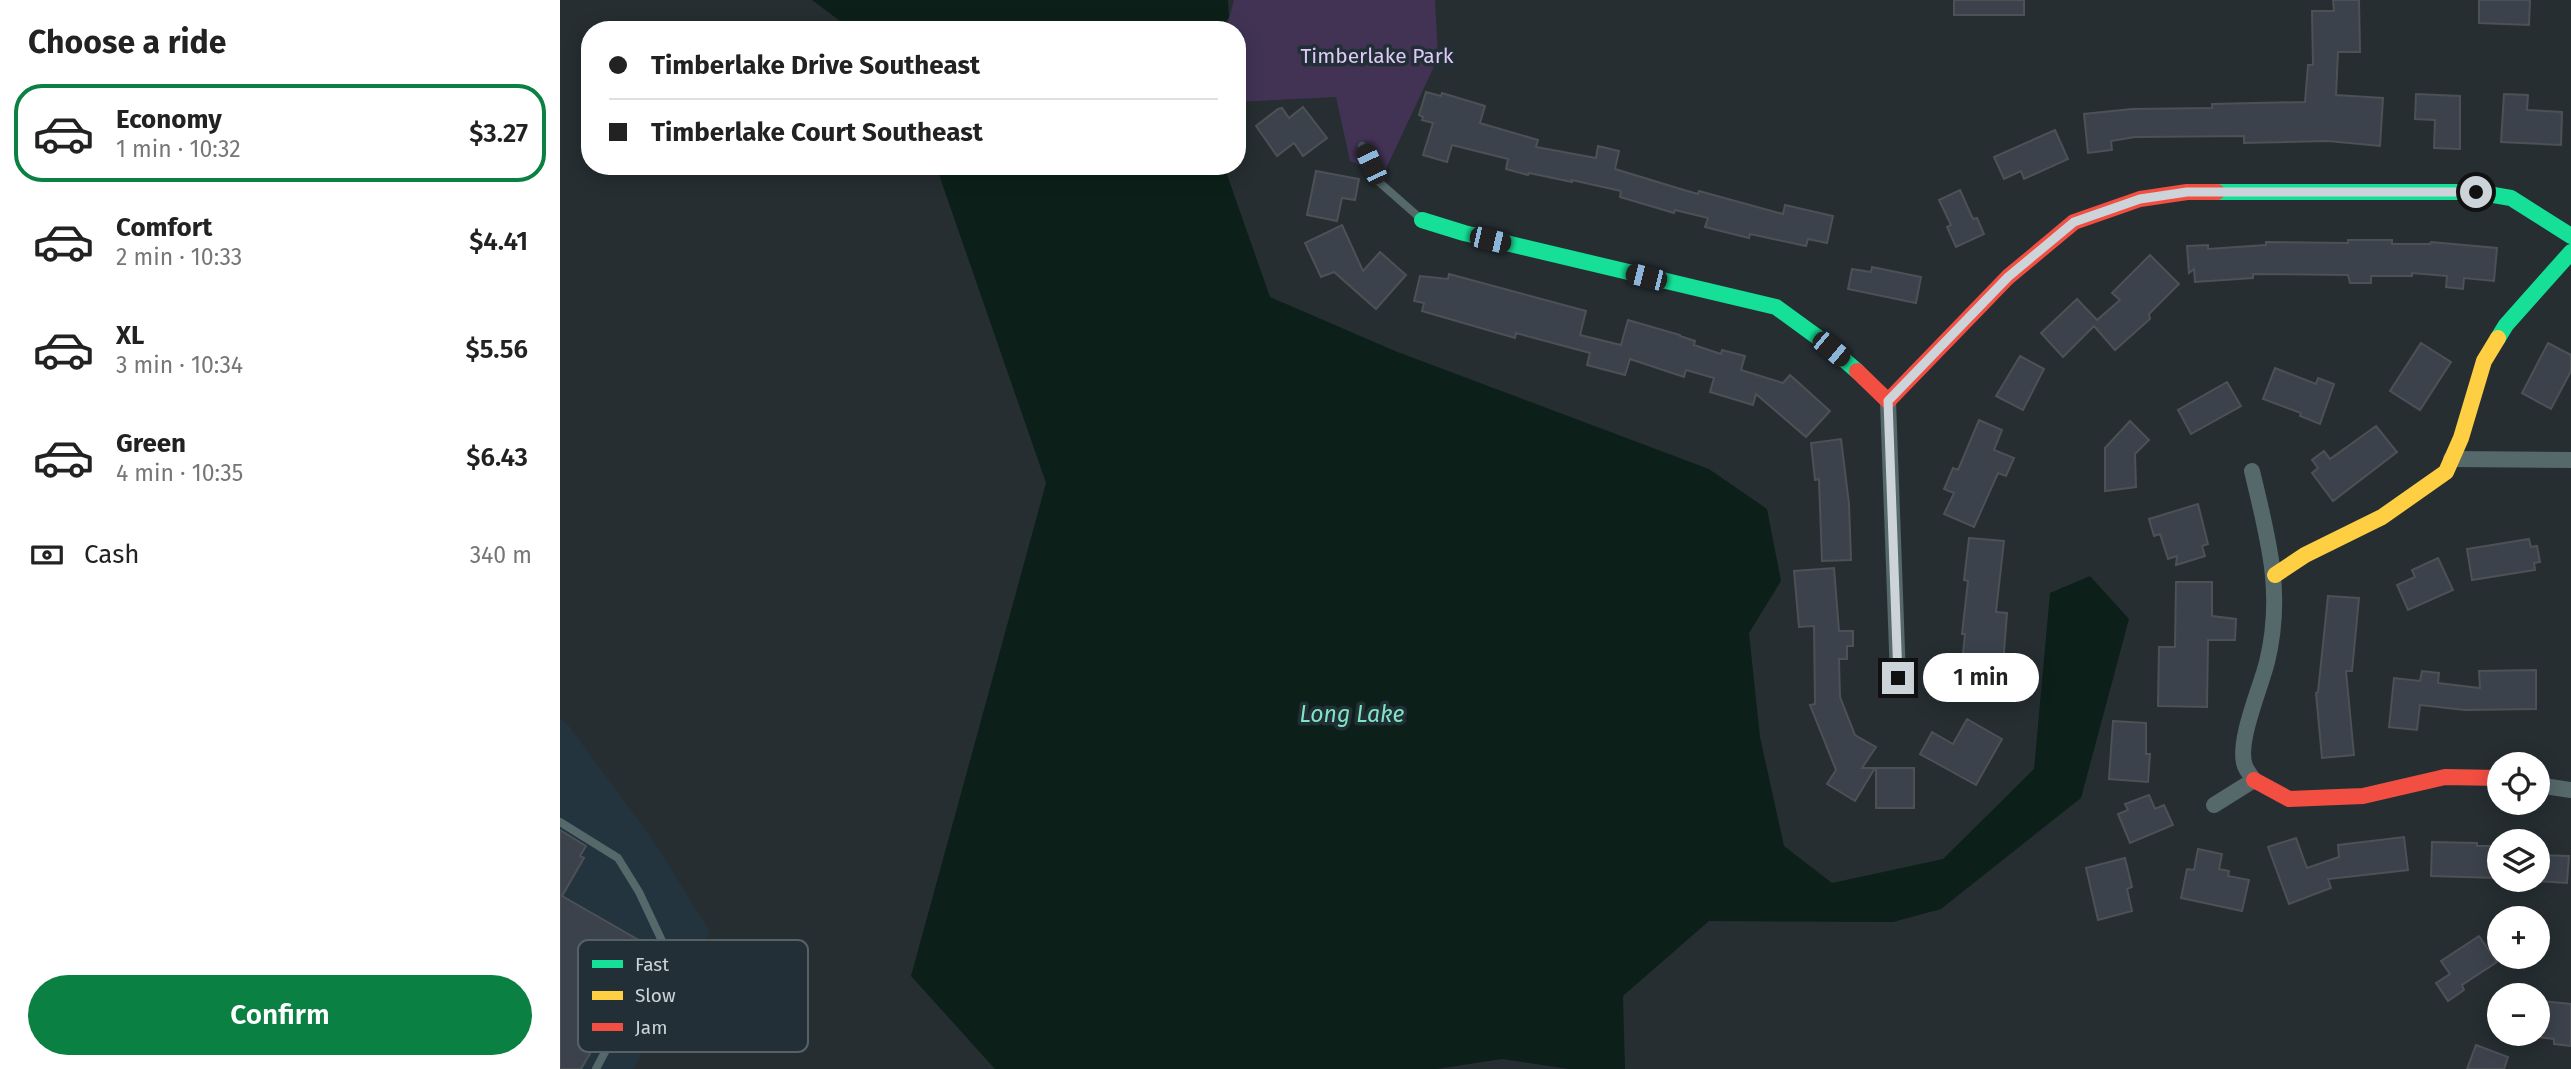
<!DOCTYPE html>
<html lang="en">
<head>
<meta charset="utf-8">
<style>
	body { margin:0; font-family:"Fira Sans",sans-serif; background:#f6f6f6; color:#222; height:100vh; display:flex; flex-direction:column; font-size:26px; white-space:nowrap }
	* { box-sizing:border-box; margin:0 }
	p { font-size:23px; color:#767676 }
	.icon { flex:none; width:38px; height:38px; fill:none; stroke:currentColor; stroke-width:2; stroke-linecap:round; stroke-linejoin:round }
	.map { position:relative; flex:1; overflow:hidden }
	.details { display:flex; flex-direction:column; background:#fff; width:560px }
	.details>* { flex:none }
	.banner { position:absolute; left:21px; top:21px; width:665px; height:154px; border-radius:28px; box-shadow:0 4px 18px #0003; display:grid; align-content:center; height:154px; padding:0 28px; background:#fff }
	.fabs { position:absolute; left:1927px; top:752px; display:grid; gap:14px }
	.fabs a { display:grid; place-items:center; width:63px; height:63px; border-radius:50%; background:#fff; box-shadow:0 4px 18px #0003; font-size:35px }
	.end { position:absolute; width:32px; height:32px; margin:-16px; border:9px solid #ccd4d9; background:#111; box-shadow:0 0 0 4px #111 }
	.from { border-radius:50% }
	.bubble { position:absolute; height:49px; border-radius:24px; background:#fff; box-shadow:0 4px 18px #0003; font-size:23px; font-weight:600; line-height:49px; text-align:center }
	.car { position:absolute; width:21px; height:42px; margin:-21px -10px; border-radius:9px; box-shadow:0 0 5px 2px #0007; background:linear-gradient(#222 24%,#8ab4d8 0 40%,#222 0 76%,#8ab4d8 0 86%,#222 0) }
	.banner b { display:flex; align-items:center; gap:24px; height:66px; font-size:26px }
	.banner b+b { border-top:2px solid #e0e0e0 }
	.banner i { width:18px; height:18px; background:#222 }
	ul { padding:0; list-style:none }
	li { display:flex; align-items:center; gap:21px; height:98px; margin:0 14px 10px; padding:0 14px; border:4px solid transparent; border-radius:28px }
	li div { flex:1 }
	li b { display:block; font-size:26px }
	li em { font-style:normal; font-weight:600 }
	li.selected { border-color:#0b8043 }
	li>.icon { width:63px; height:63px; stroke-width:1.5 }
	h2 { padding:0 28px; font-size:32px; line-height:84px }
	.pay { display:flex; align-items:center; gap:18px; height:77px; padding:0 28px; font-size:26px }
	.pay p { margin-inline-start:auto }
	.action { display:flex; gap:14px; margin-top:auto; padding:14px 28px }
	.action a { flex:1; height:80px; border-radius:42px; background:#0b8043; color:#fff; font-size:28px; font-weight:600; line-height:80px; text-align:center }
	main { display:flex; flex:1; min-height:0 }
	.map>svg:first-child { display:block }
</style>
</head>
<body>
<main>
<section class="details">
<h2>Choose a ride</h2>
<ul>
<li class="selected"><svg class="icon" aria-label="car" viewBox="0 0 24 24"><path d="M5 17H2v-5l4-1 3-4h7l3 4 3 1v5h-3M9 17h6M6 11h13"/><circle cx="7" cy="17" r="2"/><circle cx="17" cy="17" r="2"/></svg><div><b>Economy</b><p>1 min · 10:32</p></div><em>$3.27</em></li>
<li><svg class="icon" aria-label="car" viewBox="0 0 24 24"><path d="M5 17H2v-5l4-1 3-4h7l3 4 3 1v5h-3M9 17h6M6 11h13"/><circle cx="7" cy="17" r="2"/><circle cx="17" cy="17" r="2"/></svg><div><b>Comfort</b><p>2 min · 10:33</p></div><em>$4.41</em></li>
<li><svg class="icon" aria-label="car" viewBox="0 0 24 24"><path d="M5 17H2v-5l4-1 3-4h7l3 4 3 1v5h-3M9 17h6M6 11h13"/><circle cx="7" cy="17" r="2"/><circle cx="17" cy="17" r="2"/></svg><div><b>XL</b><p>3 min · 10:34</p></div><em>$5.56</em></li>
<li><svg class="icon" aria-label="car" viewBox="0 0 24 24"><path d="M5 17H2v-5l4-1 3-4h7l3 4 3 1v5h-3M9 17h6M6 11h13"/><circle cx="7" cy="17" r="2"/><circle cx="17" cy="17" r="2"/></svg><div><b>Green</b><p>4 min · 10:35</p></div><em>$6.43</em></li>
</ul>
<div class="pay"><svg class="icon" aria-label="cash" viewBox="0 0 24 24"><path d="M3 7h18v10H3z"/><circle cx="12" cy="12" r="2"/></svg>Cash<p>340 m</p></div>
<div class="action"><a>Confirm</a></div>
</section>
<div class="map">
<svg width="2011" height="1069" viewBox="0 0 2011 1069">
	<rect width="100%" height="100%" fill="#262e32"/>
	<path fill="#23343f" d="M0,718L8,725L92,839L150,932L73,1069H0Z"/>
	<path fill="#423355" d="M674,0H875L878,58L823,175L790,161L776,97L677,102V30H666Z"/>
	<path fill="#0c2019" d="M252,0H668L669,17L660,30H292Z
		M376,166H664L710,297L835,351L1149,469L1207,509L1221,581L1189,633L1200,737L1224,846L1272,883L1383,859L1474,769L1490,593L1530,576L1569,619L1521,798L1381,909L1333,922L1149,921L1063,996L1065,1069H1009L942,1059L877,1069H435L351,976L486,483Z"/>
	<path fill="#3c424c" stroke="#4c5155" stroke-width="2" d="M1394,0H1464V15H1394Z
		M1773,0H1799L1800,52H1778L1776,95L1823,98L1820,146L1768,141L1684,143V136L1575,137L1551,141L1552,150L1528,153L1524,114L1572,109L1652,108V104L1745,102L1748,65H1753L1752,11H1774Z
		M1919,0H1970L1969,25L1919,23Z
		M866,92L881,96L882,93L925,106L920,123L978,140L976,147L1036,158L1038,146L1059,151L1055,169L1124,190L1138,194L1139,191L1223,214L1225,205L1273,216L1267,243L1248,239L1246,246L1190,234L1189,238L1145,227L1148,218L1115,210L1114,213L1060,197L1061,191L1012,180V182L969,173L968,175L946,169L948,159L892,145L887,162L863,155L873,123L862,120L863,117L859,115Z
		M1856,94L1900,96V149L1874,148L1875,120L1855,119Z
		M1944,94L1968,95L1967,110L2002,112L2001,145L1941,142Z
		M743,107L767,138L743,156L734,143L717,156L696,126L718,109L722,108L729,118Z
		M1495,130L1508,159L1464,179L1461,171L1444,179L1434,157Z
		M756,171L799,179L795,200L782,198L777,221L747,215Z
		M1400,190L1413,219L1417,218L1424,234L1396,247L1387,227L1391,225L1379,200Z
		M782,225L803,271L820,252L846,275L816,309L774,272L761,277L745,243Z
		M1788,240H1832V244H1870L1871,242L1937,248L1934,281L1904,278L1903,289L1886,287L1887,276L1852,273V276H1811V283H1790L1788,275L1693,274V278L1635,282L1634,269L1629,273L1627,246L1648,245V249L1706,245V242L1788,243Z
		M1590,255L1619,284L1589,314L1590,319L1555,350L1534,326L1503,357L1481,333L1517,299L1537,320L1560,300L1552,293Z
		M1312,267L1361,277L1356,303L1288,289L1292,269L1311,272Z
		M889,274L1026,311L1020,335L1061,345L1068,320L1120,335V336L1135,341L1134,345L1161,354L1162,350L1185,356L1181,370L1223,383L1230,375L1270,411L1246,437L1196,394L1193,405L1150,392L1154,378L1126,370L1124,377L1070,359L1065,375L1027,365L1030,353L956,333L955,338L862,311L864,303L854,301L860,276L888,279Z
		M1861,343L1891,362L1860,410L1830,391Z
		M1988,343L2011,355V371L1991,409L1962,393Z
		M1460,356L1484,369L1463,410L1436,396Z
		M1715,368L1756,384L1758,378L1774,384L1760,424L1740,416L1741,413L1703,399Z
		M1667,382L1681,406L1631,434L1618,410Z
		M1419,420L1442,430L1434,450L1454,458L1446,476L1438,473L1414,527L1384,514L1394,493L1384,489L1393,468L1398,470Z
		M1570,421L1589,440L1575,454L1576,487L1545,491V448Z
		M1816,426L1837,452L1773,501L1752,473L1758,468L1752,460L1764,451L1770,459Z
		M1281,439L1289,504L1291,560L1262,561L1259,479L1255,480L1251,443Z
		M1638,504L1648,544L1642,546L1645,556L1616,565L1617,556L1608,559L1600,534L1594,536L1589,519Z
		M1409,538L1444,541L1436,612L1447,613L1443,665L1402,662L1405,634H1402L1408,581L1404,580Z
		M1969,539L1971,547L1977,546L1980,562L1974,563L1975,570L1912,580L1907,549Z
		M1878,558L1893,590L1848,610L1837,585L1855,577L1852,570Z
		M1274,568L1279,631H1293V646H1287V659H1279L1280,697L1295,735L1316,747L1302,768H1315L1295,801L1267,784L1276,770L1250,705L1255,704L1254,626L1239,627L1234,571Z
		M1616,582H1652V616L1676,619L1675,640H1648L1647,707L1598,706L1599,647H1615Z
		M1768,596L1799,598L1792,671H1786L1794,755L1762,758L1756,693L1758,692Z
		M1976,670V709L1905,710L1860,705L1857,730L1829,727L1834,678L1860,681L1862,671L1879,673L1878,683L1920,688L1919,671Z
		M1407,719L1442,739L1416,785L1360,754L1372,732L1393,744Z
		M1553,721L1586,723V754H1590L1588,782L1549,779Z
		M1316,768H1354V808H1316Z
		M1589,795L1595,809L1604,805L1613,825L1570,843L1558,814L1568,810L1565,804Z
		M0,830L26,846L20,856L24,858L2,896L91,947L21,1069H0Z
		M1844,837L1848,870L1768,879L1771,888L1729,904L1708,847L1736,838L1747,868L1779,857L1778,845Z
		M1872,842L1917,843V846H1938L1937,878L1871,876Z
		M1638,849L1662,854L1659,869L1669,871L1668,876L1689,880L1682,911L1621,898L1627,869L1634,870Z
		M1978,855L2009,856L2007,883L1978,881Z
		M1565,858L1572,887L1567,889L1572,911L1538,920L1526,868Z
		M1919,936L1937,962L1902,985L1904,990L1888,1001L1876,983L1890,974L1881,961Z
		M1982,1001L2011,1004V1046L1994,1044V1039L1978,1037Z
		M1916,1045L1948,1057L1944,1069H1907Z"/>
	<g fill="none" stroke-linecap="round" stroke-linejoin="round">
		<path stroke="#55686a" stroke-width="8" d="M802,146L819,182L860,218
			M0,822L58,858L79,892L103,943L36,1069"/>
		<path stroke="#55686a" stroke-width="16" d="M1328,401L1338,678
			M1891,459L2011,460
			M1978,785L2011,790
			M1654,805L1694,780C1691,776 1687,771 1685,766C1676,743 1701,687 1707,662C1724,592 1708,539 1692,471"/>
		<path stroke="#16e098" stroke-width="16" d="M1657,192H1916L1951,198L2011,236
			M862,220L904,233L1216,307L1260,339L1297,371
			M1938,338L1946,325L2011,252"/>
		<path stroke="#ffcf43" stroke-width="16" d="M1715,575L1745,555L1822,517L1886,472L1901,438L1924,361L1938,338"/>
		<path stroke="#f24e42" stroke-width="16" d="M1297,371L1328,401L1448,277L1514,222L1580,199L1627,192H1657
			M1694,780L1729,799L1803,796L1885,777L1939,778"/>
	</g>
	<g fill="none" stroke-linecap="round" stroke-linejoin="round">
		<path stroke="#ccd4d9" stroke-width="9" d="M1338,678L1328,401L1448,277L1514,222L1580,199L1627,192H1916"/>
	</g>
	<g text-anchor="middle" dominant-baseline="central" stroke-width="7" stroke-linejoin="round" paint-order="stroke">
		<g font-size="21" fill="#dec9f8" stroke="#222f36">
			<text x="817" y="56">Timberlake Park</text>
		</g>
		<g font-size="23" font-style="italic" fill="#7ee7c1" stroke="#222f36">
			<text x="792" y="714">Long Lake</text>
		</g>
	</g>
	<rect x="18" y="940" width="230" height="112" rx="10" fill="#222f36" stroke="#556167" stroke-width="2"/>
	<rect x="32" y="960" width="31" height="8" fill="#16e098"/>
	<rect x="32" y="991" width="31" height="9" fill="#ffcf43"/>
	<rect x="32" y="1023" width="31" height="8" fill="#f24e42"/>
	<g font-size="19" fill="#ccd4d9">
		<text x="75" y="971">Fast</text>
		<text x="75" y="1002">Slow</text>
		<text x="75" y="1034">Jam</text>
	</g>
</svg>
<div class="fabs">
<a><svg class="icon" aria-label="locate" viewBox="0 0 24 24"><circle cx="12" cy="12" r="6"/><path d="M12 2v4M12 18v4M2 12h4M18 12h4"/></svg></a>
<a><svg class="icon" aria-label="layers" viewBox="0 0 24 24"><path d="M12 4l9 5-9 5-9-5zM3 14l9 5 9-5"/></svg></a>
<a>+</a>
<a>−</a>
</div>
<i class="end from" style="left:1916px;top:192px"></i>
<i class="end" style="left:1338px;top:678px"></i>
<div class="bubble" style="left:1363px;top:653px;width:116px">1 min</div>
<i class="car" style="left:811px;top:164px;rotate:335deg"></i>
<i class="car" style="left:930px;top:240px;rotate:103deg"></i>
<i class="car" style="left:1086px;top:277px;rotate:284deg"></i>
<i class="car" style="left:1271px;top:349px;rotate:130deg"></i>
<div class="banner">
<b><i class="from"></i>Timberlake Drive Southeast</b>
<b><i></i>Timberlake Court Southeast</b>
</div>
</div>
</main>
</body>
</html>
